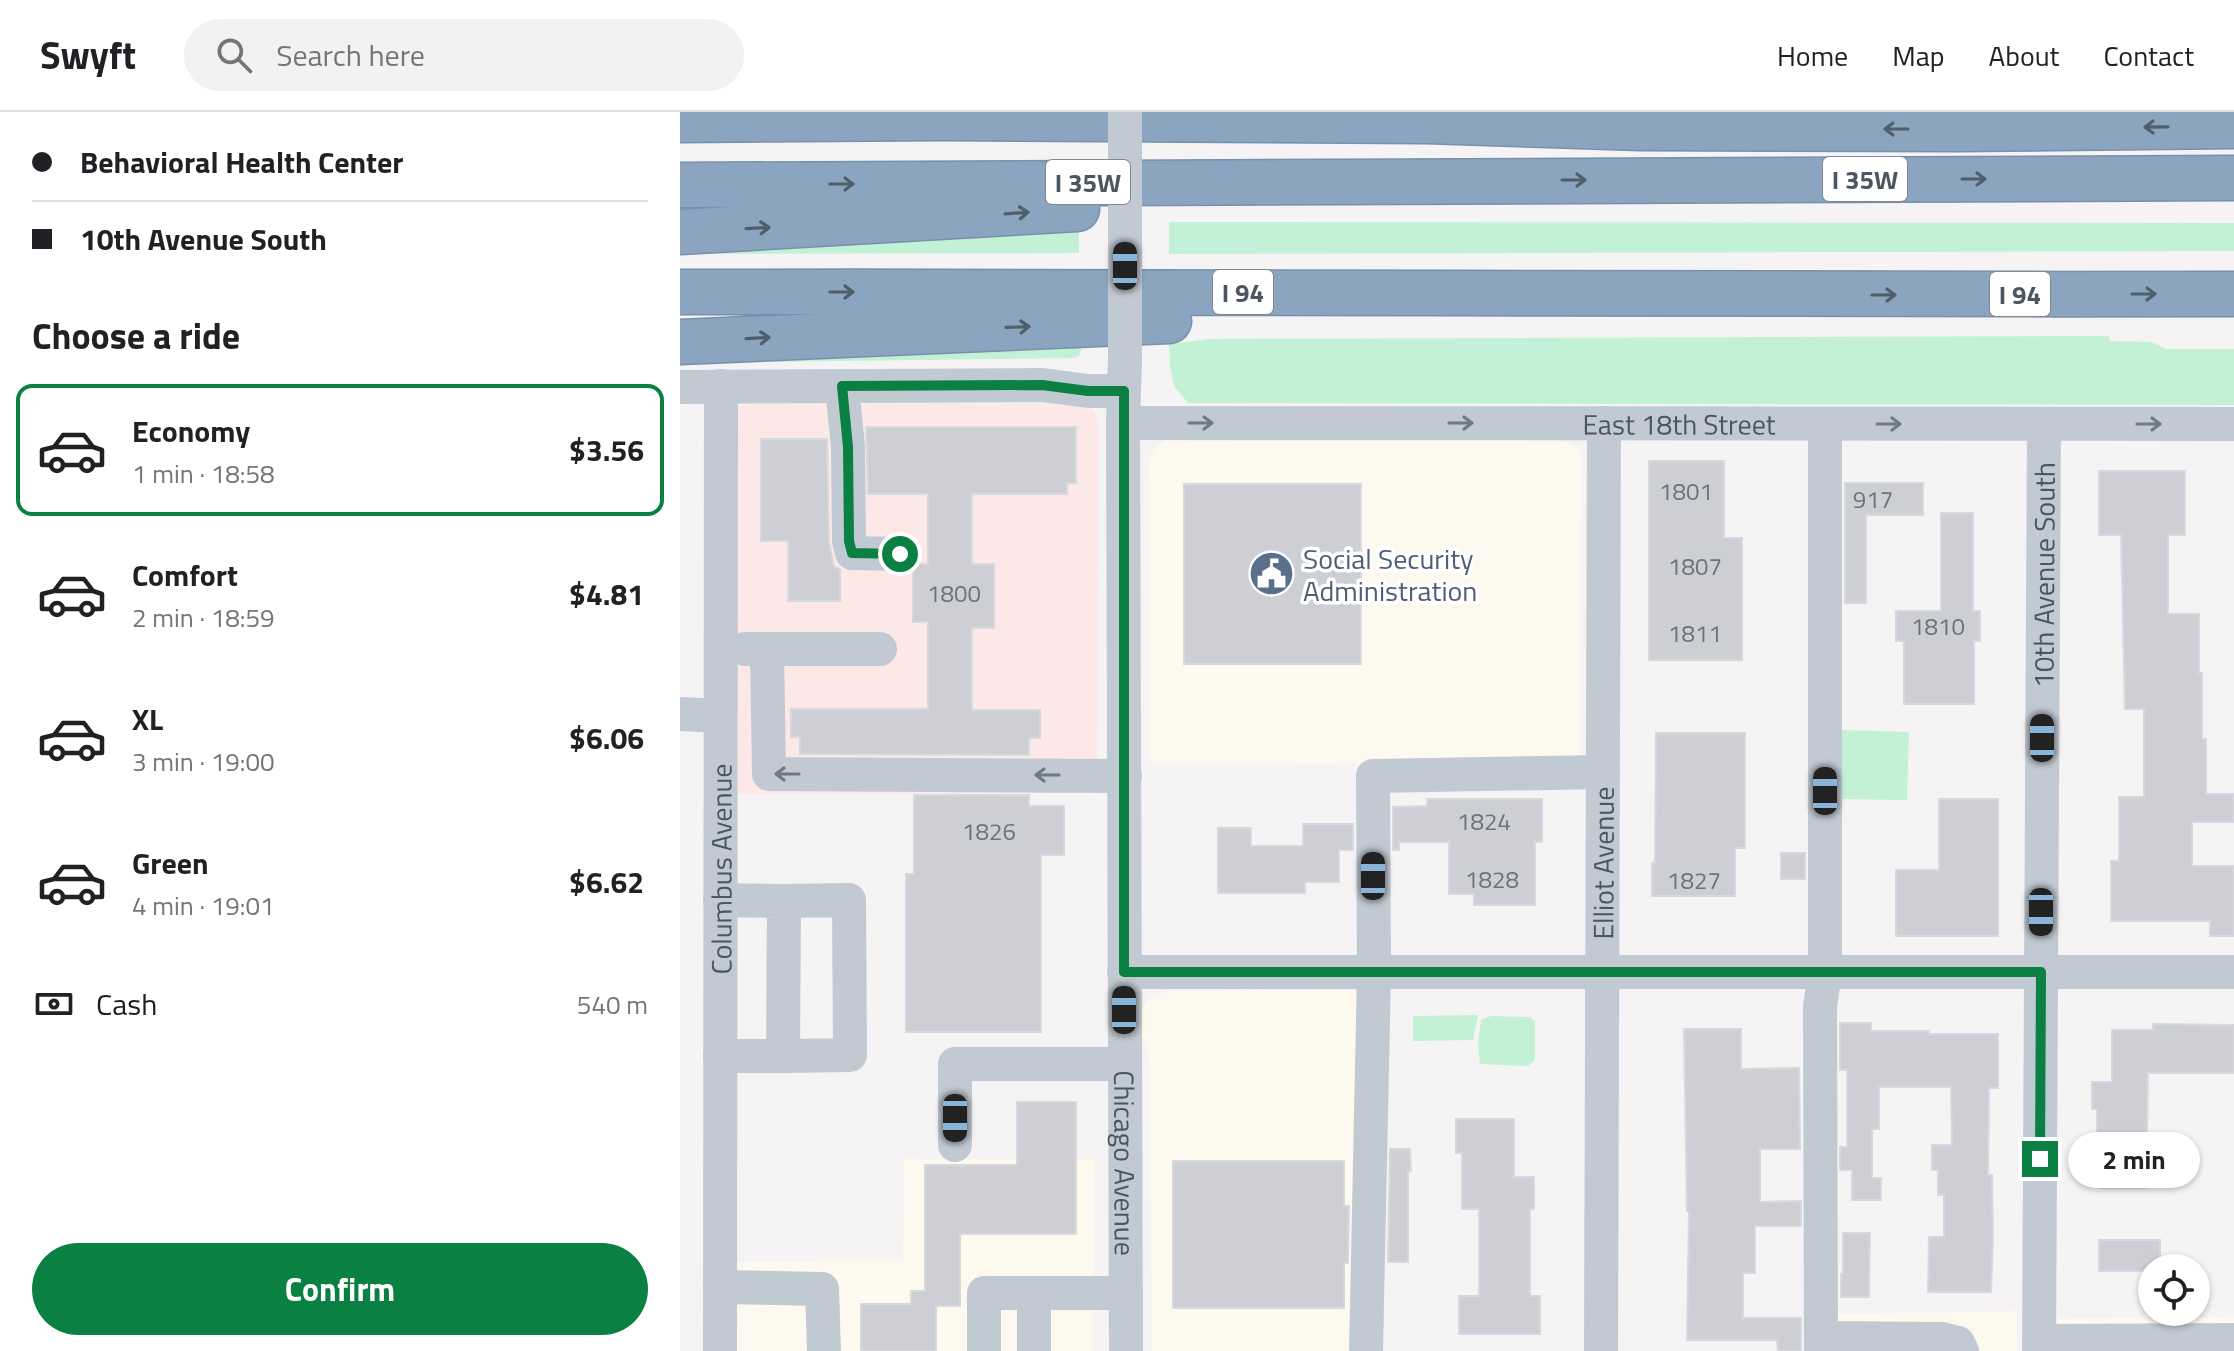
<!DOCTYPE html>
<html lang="en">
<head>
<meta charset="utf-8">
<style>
	body { margin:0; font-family:"Titillium Web",sans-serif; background:#f2f2f2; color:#202124; height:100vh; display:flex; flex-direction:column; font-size:30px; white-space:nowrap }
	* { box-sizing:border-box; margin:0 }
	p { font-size:26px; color:#757577 }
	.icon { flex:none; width:44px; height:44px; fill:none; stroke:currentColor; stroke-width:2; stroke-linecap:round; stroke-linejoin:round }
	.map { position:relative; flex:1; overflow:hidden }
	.details { display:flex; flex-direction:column; background:#fff; width:680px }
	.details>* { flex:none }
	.guide { display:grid; align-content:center; height:176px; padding:0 32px; background:#fff }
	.tools { position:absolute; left:1458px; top:1142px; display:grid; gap:16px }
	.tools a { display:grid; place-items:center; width:72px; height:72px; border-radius:50%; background:#fff; box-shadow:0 2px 6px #0004; font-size:40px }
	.end { position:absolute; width:36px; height:36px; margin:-18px; border:10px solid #0b8043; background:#fff; box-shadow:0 0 0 4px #fff }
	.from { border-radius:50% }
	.bubble { position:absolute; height:56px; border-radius:28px; background:#fff; box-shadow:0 2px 6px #0004; font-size:26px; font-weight:700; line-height:56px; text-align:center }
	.car { position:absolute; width:24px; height:48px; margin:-24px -12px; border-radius:10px; box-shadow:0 0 6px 2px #0007; background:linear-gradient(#222 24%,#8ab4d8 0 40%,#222 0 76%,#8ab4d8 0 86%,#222 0) }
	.guide b { display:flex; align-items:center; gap:28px; height:76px; font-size:30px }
	.guide b+b { border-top:2px solid #e0e0e0 }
	.guide i { width:20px; height:20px; background:#202124 }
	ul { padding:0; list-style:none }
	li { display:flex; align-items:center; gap:24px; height:132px; margin:0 16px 12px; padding:0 16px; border:4px solid transparent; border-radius:16px }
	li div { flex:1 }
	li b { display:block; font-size:30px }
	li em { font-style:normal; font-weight:700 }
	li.on { border-color:#0b8043 }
	li>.icon { width:72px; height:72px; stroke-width:1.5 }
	h2 { padding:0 32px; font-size:36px; line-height:96px }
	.pay { display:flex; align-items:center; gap:20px; height:88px; padding:0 32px; font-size:30px }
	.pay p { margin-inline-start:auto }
	.button { display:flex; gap:16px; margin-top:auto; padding:16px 32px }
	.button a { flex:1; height:92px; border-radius:48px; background:#0b8043; color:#fff; font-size:32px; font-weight:700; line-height:92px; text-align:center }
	header { display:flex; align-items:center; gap:48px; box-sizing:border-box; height:112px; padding:0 40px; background:#fff; border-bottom:2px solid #e0e0e0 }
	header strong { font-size:38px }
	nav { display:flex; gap:44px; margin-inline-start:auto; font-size:28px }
	.search { width:560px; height:72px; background:#f2f2f2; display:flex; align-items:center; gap:20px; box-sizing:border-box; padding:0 28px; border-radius:44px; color:#757577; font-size:30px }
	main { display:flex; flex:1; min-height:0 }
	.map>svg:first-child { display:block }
</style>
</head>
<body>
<header>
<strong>Swyft</strong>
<div class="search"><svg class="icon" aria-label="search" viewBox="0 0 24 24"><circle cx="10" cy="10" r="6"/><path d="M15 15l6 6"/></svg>Search here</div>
<nav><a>Home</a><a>Map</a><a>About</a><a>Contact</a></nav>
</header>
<main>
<section class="details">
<div class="guide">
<b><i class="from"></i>Behavioral Health Center</b>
<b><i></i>10th Avenue South</b>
</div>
<h2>Choose a ride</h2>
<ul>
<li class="on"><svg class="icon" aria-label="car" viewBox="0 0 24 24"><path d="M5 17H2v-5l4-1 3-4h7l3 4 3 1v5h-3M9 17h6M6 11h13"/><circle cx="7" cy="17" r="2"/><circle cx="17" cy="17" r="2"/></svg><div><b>Economy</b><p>1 min · 18:58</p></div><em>$3.56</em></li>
<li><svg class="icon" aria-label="car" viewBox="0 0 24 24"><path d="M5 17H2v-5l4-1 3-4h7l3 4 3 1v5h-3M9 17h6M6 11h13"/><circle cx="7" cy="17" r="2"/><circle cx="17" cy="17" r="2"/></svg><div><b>Comfort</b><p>2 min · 18:59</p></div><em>$4.81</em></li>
<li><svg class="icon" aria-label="car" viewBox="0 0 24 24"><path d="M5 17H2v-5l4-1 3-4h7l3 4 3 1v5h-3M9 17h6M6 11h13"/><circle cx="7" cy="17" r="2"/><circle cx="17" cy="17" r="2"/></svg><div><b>XL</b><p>3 min · 19:00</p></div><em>$6.06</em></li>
<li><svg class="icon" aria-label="car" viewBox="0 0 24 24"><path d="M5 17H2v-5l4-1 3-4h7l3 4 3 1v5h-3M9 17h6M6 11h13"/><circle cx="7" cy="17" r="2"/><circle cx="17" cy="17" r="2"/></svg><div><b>Green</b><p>4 min · 19:01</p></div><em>$6.62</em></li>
</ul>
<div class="pay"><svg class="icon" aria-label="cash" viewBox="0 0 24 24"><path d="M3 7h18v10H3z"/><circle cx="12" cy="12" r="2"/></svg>Cash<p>540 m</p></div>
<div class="button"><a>Confirm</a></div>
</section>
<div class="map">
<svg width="1554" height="1239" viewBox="0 0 1554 1239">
	<rect width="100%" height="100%" fill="#f5f3f3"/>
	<path fill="#fdf9ef" d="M880,327L893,332L901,339L900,654L470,651L469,346L476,334L486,328Z
		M686,878L688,1239H472L469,943L458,915L461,898L469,887L488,879Z
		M224,1047L415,1048L412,1239H53V1150L223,1148Z
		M1337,1199V1239H1137L1136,1202Z
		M1554,1205V1239H1378L1377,1207Z"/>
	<path fill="#fce8e6" d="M401,291L414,298L419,314L417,681L51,682L53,298L64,292Z"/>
	<path fill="#c3f1d5" d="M489,110L1554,111V139L489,142Z
		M399,113V141L16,142L28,135Z
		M1429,224L1430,229L1471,230L1487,237H1554V293L508,291L494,274L490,254L489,232L529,227Z
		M403,231L399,244L394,246L0,251Z
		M1161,618L1229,620L1227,688L1160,687Z
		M798,903L793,928L733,929V904Z
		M811,904L850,905L855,910V948L848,954L800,952L798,932L801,908Z"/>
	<path fill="#cdcfd5" stroke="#d7d9de" stroke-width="2" d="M186,315H396V371H387V382H292V452H314V516H292V598H360V626H349V643L120,642V625H111V597H248V510H233V456L237,452H248V382H188Z
		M81,327H147L149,430L154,455L160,457V489H108V429H81Z
		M969,349H1044V426H1062V548H969Z
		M1419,359H1505V423H1488V502H1519V561H1522V627H1526V682H1554V710H1512V754H1554V824H1530V809H1431V749H1439V685H1464V597H1445L1441,423H1419Z
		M1165,371H1243V403H1186V491H1165Z
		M504,372H681V552H504Z
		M1261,401H1293V499H1300V529H1294V592H1224V529H1216V499H1261Z
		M976,621H1065V736H1055V784H972V751H975Z
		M234,683H349V694H384V743H361V920H226V762H234Z
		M747,687H862V730H855V793H794V782H769V730H719V738H713V695L747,694Z
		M1259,687H1318V824H1216V758H1259Z
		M623,712H673V738H659V770H625V781H538V716H571V734H623Z
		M1101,741H1125V767H1101Z
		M1160,911H1191V919H1249V922H1318V976H1309L1308,1063H1312L1313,1125L1311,1180H1248L1249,1125H1264V1083H1258V1058H1252V1033H1272L1271,975H1199V1017H1192V1066H1201V1088H1172V1058H1160V1035H1167V958H1160Z
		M1473,912L1554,913V961H1468L1466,1076H1421V1034H1417V997H1412V970H1432V918H1473Z
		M1004,917H1061V957L1119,956L1120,1037H1080V1090L1121,1089V1114H1075V1161H1063V1206H1121V1239H1098L1097,1228H1007L1009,1099H1007Z
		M337,990H396V1122H280V1194H256V1239H181V1192H231V1179H245V1053H337Z
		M776,1007H834V1065H854V1097H850V1184H860V1222H779V1184H799V1097H782V1041H776Z
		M710,1037H730L731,1059H728V1150H708Z
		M493,1049H664V1094H669L668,1151H664V1196H493Z
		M1163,1121H1190L1189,1185H1161V1162H1163Z
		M1419,1128H1480V1156H1472V1159H1419Z"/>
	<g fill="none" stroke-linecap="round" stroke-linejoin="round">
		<defs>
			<path id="highway" d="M0,8L262,6L747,9L961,16L1281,17L1554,14
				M0,73L1554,66
				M0,120L397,97
				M0,180C518,179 1036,183 1554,182
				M0,230L489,209"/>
		</defs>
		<use href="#highway" stroke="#7690ad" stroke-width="47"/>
		<g stroke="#c1cad2" stroke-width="34">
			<path id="s1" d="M445,247L443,311L446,1239"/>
			<path d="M162,274L168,335L169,429L172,441L220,442"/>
			<path d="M0,275L362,273L408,279H444"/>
			<path id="s2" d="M443,311L1554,312"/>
			<path d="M65,537H200"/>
			<path d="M87,537L89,662L445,664"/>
			<path d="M0,602L40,604"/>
			<path d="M40,788L104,789L103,944H40"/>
			<path d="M444,860H1554"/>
			<path d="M103,944L170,943L169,788L104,789"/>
			<path d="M275,1033V952H444"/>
			<path d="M40,1175L142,1177L144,1239"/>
			<path d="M354,1181H446"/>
			<path d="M1141,1226L1262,1227L1278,1231L1282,1239"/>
			<path d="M1359,1229L1554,1228"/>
			<path id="s3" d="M40,1239L41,274"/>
			<path d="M304,1239V1181H354V1239"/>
			<path d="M686,1239L694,860L693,664L923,660"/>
			<path id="s4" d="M921,1239L924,311"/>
			<path d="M1141,1239L1140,894L1145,860V312"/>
			<path id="s5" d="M1359,1239L1364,312"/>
		</g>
		<use href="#highway" stroke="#8ba5c1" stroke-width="44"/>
		<path stroke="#c1cad2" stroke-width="34" d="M445,247V0"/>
	</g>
	<defs><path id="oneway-shaft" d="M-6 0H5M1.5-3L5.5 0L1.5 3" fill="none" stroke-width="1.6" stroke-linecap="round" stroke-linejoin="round" transform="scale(2)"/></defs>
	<g stroke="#505e6b">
		<use href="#oneway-shaft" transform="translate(1476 15) rotate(179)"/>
		<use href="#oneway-shaft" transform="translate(1216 17) rotate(-180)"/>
		<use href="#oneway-shaft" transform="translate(1294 67)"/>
		<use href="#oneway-shaft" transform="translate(894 68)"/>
		<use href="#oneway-shaft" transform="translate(162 72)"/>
		<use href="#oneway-shaft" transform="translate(337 101) rotate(-4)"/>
		<use href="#oneway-shaft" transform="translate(78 116) rotate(-3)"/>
		<use href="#oneway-shaft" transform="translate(162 180)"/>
		<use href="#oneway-shaft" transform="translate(1464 182)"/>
		<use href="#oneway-shaft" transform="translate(1204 183)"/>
		<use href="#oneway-shaft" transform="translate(338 215) rotate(-2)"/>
		<use href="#oneway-shaft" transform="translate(78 226) rotate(-3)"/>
	</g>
	<g stroke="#6e7983">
		<use href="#oneway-shaft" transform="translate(521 311)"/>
		<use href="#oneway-shaft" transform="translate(781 311)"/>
		<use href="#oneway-shaft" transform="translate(1209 312)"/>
		<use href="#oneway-shaft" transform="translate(1469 312)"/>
		<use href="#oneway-shaft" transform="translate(107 662) rotate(-180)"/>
		<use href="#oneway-shaft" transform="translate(367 663) rotate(-180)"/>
	</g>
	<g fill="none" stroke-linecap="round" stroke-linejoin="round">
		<path stroke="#0b8043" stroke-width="10" d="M220,442L172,441L169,429L168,335L162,274L362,273L408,279H444V860H1361L1360,1047"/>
	</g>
	<defs>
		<symbol id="civic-disc" viewBox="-11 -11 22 22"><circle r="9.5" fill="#5c6f8a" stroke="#fff"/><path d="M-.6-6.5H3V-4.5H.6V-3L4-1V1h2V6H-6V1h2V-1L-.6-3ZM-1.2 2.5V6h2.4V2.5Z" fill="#fff"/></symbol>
	</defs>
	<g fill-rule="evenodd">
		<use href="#civic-disc" x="566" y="436" width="51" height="51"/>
	</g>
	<g text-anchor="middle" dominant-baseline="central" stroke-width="7" stroke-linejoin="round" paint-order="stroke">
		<g font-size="24" fill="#6b747e">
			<text x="1006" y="379">1801</text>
			<text x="1193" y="387">917</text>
			<text x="1015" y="454">1807</text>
			<text x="274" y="481">1800</text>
			<text x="1258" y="514">1810</text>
			<text x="1015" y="521">1811</text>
			<text x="804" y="709">1824</text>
			<text x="309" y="719">1826</text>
			<text x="812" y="767">1828</text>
			<text x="1014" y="768">1827</text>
		</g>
		<g fill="#fff" stroke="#808990" stroke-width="2">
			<rect x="1143" y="45" width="84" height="44" rx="6"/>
			<rect x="366" y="48" width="84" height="44" rx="6"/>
			<rect x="533" y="158" width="60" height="44" rx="6"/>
			<rect x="1310" y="160" width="60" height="44" rx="6"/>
		</g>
		<g font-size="26" font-weight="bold" fill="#4a5661">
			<text x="1185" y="67">I 35W</text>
			<text x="408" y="70">I 35W</text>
			<text x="563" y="180">I 94</text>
			<text x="1340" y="182">I 94</text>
		</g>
		<g font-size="28" fill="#4a5661" stroke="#fff">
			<text stroke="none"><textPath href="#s2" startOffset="556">East 18th Street</textPath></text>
			<text stroke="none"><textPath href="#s5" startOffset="776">10th Avenue South</textPath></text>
			<text stroke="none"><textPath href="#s4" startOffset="488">Elliot Avenue</textPath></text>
			<text stroke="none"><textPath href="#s3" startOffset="482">Columbus Avenue</textPath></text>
			<text stroke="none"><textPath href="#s1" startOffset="804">Chicago Avenue</textPath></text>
		</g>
		<g font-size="28" fill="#4e5e75" stroke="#fff" text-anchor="start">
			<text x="623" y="446">Social Security<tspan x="623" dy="32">Administration</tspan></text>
		</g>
	</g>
</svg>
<div class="tools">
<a><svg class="icon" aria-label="locate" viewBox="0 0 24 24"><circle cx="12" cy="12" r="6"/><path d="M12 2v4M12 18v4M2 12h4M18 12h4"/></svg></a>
</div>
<i class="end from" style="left:220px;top:442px"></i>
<i class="end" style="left:1360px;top:1047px"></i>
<div class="bubble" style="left:1388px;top:1020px;width:132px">2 min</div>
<i class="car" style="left:445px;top:154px;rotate:0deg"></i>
<i class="car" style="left:1362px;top:626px;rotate:0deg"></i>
<i class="car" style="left:1145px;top:679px;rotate:0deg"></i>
<i class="car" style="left:693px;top:764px;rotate:0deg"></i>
<i class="car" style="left:1361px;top:800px;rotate:180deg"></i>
<i class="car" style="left:444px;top:898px;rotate:0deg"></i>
<i class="car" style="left:275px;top:1006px;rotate:180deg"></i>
</div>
</main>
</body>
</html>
